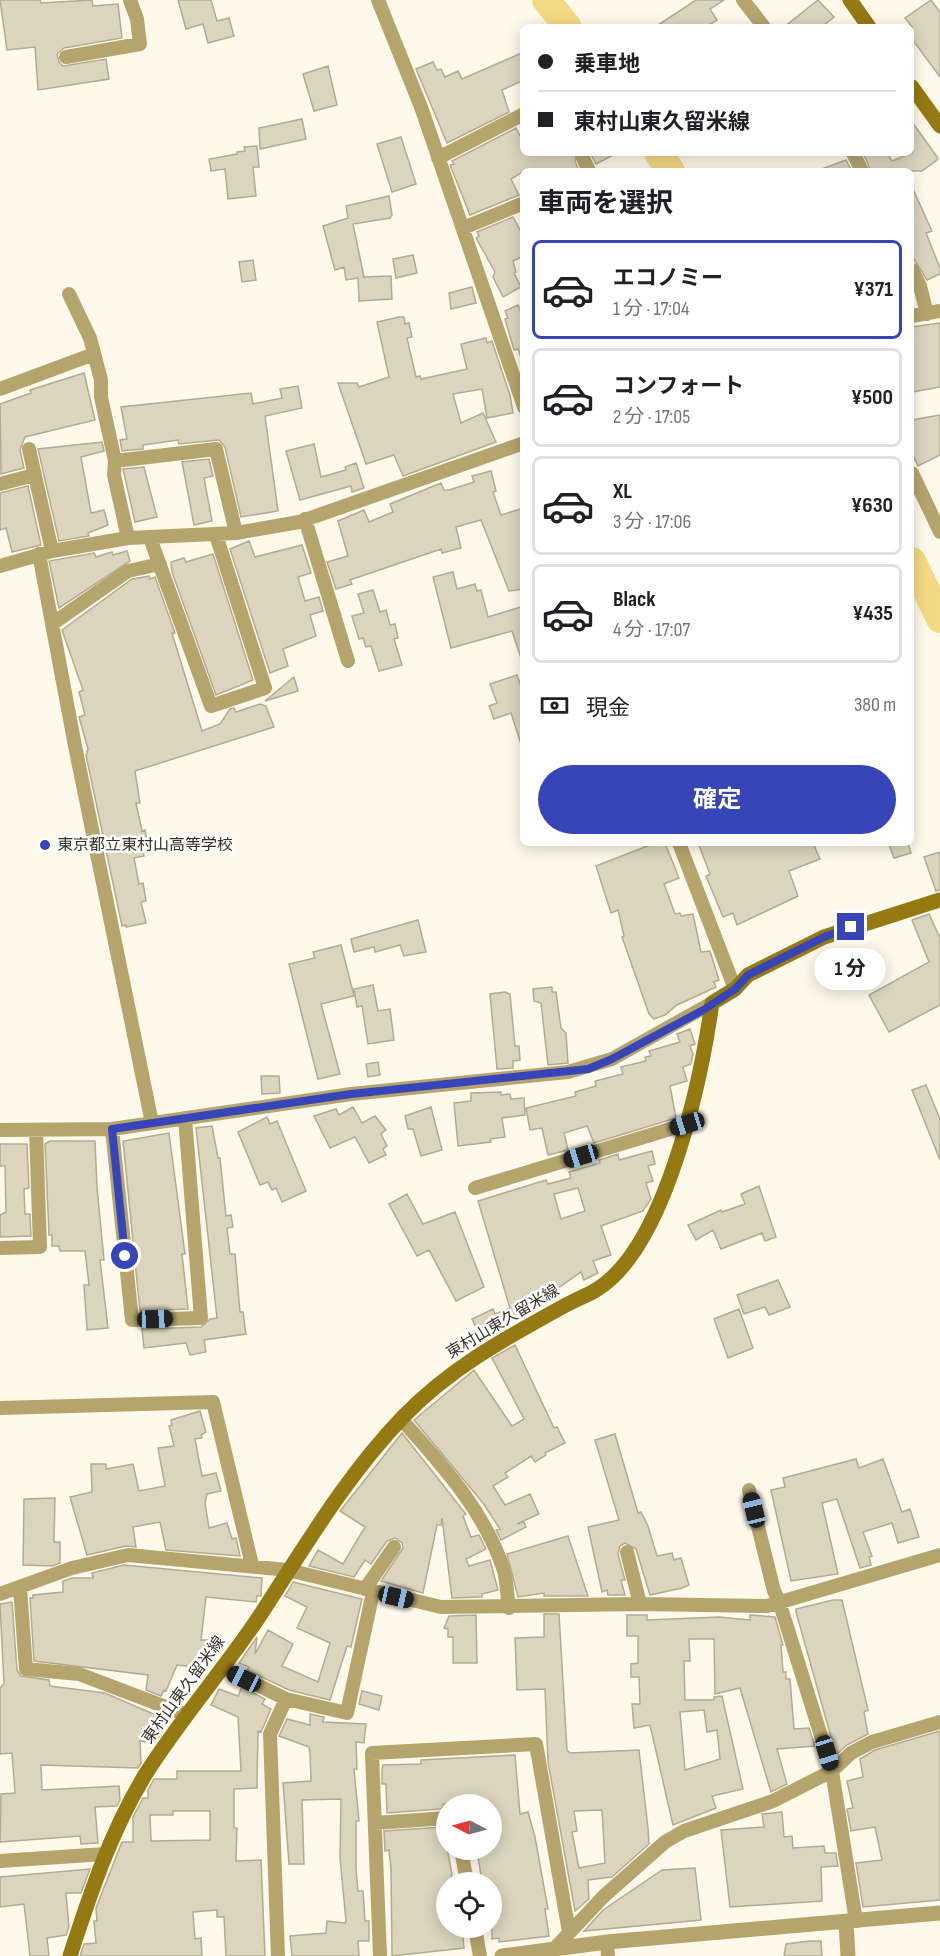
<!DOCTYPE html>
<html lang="ja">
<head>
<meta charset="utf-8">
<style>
	body { margin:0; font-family:"Sofia Sans Condensed","Noto Sans JP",sans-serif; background:#f6f6f6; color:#202124; height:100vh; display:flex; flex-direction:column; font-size:22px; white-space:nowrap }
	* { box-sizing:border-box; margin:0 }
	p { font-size:20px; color:#757577 }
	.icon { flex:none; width:33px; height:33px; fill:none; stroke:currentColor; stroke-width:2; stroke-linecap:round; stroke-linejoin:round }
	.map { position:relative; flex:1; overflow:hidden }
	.panel { position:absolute; left:520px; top:168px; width:394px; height:678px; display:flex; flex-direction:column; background:#fff; border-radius:9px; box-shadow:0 3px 15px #0003 }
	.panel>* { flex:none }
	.banner { position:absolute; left:520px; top:24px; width:394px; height:132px; border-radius:9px; box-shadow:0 3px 15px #0003; display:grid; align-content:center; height:132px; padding:0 18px; background:#fff }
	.needle { width:39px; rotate:276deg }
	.buttons { position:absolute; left:436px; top:1794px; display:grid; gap:12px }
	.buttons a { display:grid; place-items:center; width:66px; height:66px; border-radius:50%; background:#fff; box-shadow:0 3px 15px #0003; font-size:30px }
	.end { position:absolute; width:27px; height:27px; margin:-14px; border:8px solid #3845b8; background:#fff; box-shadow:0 0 0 3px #fff }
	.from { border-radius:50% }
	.bubble { position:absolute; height:42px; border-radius:21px; background:#fff; box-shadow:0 3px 15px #0003; font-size:20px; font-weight:700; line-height:42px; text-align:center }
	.car { position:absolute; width:18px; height:36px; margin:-18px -9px; border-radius:8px; box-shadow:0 0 4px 2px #0007; background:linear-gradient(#222 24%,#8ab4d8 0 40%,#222 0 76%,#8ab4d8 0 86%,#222 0) }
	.banner b { display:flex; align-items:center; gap:21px; height:57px; font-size:22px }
	.banner b+b { border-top:2px solid #e0e0e0 }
	.banner i { width:15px; height:15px; background:#202124 }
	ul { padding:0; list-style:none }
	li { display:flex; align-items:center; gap:18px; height:99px; margin:0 12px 9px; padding:0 6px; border:3px solid #e0e0e0; border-radius:9px }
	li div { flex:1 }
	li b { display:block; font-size:22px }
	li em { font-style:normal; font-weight:700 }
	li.selected { border-color:#3845b8 }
	li>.icon { width:54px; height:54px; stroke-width:1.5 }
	h2 { padding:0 18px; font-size:27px; line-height:72px }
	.pay { display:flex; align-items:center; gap:15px; height:66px; padding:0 18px; font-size:22px }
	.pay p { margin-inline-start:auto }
	.action { display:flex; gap:12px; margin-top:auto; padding:12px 18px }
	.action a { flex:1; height:69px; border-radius:36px; background:#3845b8; color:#fff; font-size:24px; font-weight:700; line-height:69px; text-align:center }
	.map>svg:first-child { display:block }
</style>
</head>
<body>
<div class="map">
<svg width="940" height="1956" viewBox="0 0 940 1956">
	<rect width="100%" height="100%" fill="#fef9ea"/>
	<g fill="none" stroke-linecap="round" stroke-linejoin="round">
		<path stroke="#f4d984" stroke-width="28" d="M546,0L568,27
			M658,153L671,171
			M912,561L940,619"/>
	</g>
	<path fill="#dcd4bc" stroke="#b2ab93" stroke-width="1.5" fill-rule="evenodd" d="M0,0H40L41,3L92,0L93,6L118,4L122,38L64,48L57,54L59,62L63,66L106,59L109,79L38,90L35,47L7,50Z
		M178,0H211L217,21L229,18L234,36L208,43L203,24L186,29Z
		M696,0H724L710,9L717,20L706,27H655Z
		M818,0L834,17L822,27H784Z
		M931,0L940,12V77L912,39V27L905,18Z
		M524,52V80L502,90L509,112L447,143L416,69L433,62L437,70L441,69L445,77L458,71L462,79Z
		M328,66L337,105L314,111L303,74Z
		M302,119L306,139L260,149L259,128Z
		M912,122L938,158L937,160L922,171H871L863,153H887L892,161L912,153Z
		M516,128L520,136L524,135V153H576L575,161L579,171H524L511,179L519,195L470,215L450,165L454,164L452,161Z
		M401,137L416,184L392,192L377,144Z
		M257,146L259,167H253L256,196L228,199L225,169L211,171L209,159L237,154V152L245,151L244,147Z
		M590,153H617L596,164Z
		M846,160L852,171H819V170Z
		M912,187L932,231L926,233L940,268V274L927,280L912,256Z
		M389,196L392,215L390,218L353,224L364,277H362L391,276L392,299L359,301L358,278L346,280L344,267L335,270L323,226L348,218L346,206Z
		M513,217L524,237V256L513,261L516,272L514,273L521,287L503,297L493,277L495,272L476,238L479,236L477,232Z
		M413,255L417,273L396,278L393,259Z
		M253,260L256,280L242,282L239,262Z
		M472,287L476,303L451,309L449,293Z
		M518,305L524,319L523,363L518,349L514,350L505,319L508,318L505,311Z
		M399,317H404L405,324L409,323L412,337L407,338L416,377L420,376L421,379L467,369L461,344L486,338L487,343L492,341L510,395L513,413L487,418L482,389L453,394L461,423L483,413L496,442L403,476L394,455L366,464L338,383H357L359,387L389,377L377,322Z
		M940,323V387L912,392V327Z
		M84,373L95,420L25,437L20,450L24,468L1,474L0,404L31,393L30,390Z
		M298,386L302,408L265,416L278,511L241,517L225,447L219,440L179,444L178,440L143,445V449L122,451L120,440L127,439L121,407L251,393L253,404L282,398L280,389Z
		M940,415V455L918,466L912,453V420Z
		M102,442L104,451L81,457L91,513L104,510L108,525L88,533L89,536L59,541L38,449Z
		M314,444L321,477L346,470L345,467L356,463L364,488L352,492L351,486L300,500L286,451Z
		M209,459L213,476L204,478L212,521L194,525L182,462Z
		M144,467L157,517L135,522L123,469Z
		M491,471L496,491L493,492L501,515L524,508V589L509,591L481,520L456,527L461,548L442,553L441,549L350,580L352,584L336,589L327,562L348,556L338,521L364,510L369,522L393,512L390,504L441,483L444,490H449L474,482L472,476Z
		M28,486L41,545L12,552L6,528L0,530V493Z
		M249,541L255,557L302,545L311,573L298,577L305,601L319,597L323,611L310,615L316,636L283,649L288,666L270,673L230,549Z
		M127,551L130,561L59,608L49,561L94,553L96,557L112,552L113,555Z
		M213,554L253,680L216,695L172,572L171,562L184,558L186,562Z
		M453,572L457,589L475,584L477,591L481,590L488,617L524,606V658H521L512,631L451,648L433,577Z
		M149,576L150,579L155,577L175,633H172L202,731L220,724L230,709L234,708L236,712L260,704L266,706L274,727L135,771L140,803H136L142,831L145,830L148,844L142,845L144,856L134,858L139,884L143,883L146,901L141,902L146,923L126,927V925L122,926L86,755L88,749L79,717L85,715L79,692L83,690L62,630L132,579Z
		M373,590L380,612L386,610L390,625L395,624L398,638L394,639L402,665L379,671L371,646L366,647L363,638L359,639L352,616L364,613L358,594Z
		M517,675L524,695V743L521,744L511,713L494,719L489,706L497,703L490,684Z
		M294,677L298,691L265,701Z
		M655,843H665L679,878L664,884L675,914L680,913L681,916L693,914L701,952L710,951L719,980L714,982L716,987L677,1005L665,1015L654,1019L649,1014L622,937L624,936L618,910L611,913L596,866Z
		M698,843H813L820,859L789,871L798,896L737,925L733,913L723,917L706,876L710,874Z
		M897,843H908L911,853L894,858L889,845Z
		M940,852V890L936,891L924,857Z
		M929,914L940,938V1005L889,1032L869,995L929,962L912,920Z
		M418,920L426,952L404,956L400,945L375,952L374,947L354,952L351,939Z
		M341,945L354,996L321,1004L340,1074L318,1079L289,964L315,958L313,952Z
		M373,985L378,1011L390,1009L394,1040L368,1044L362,1006L357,1007L354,989Z
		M552,987V992H556L561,1028L566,1033L568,1063L548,1065L541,1003L534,1001L533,989Z
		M505,992L510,994L515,1046H519L520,1060L513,1061V1068L497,1069L490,994Z
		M690,1029L695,1044L690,1046L693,1054L691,1064L683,1067L687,1081L670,1086L676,1118L594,1143L587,1126L564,1133L568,1150L548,1155L542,1128L530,1130L526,1108L576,1096L575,1092L596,1086L595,1081L623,1074L621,1067L646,1061L645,1057L651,1056L649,1051L680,1042L677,1034Z
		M378,1062L380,1075L368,1077L366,1064Z
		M261,1076H279L280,1093L262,1094Z
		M926,1085L940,1119V1160L912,1090Z
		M501,1092V1095L510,1094L511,1099L524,1098L525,1115L502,1118L505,1137L490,1139L491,1142L458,1146L454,1103L471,1101V1093Z
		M353,1107L362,1123L375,1116L386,1130L381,1134L387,1146L383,1149L386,1155L369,1163L355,1137L330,1148L314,1116L336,1109L339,1115Z
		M431,1107L442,1150L421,1156L413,1129H408L405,1116Z
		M267,1117L270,1124L277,1121L306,1191L282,1202L276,1188L272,1190L268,1182L260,1185L238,1132Z
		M212,1126L218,1158H220L226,1216L231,1215L233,1227L227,1228L230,1254H235L240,1312H243L246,1334L204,1340L206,1352L190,1355L186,1343L144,1348L142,1329L201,1327L210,1319L217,1318L196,1128Z
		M169,1133L185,1254H182L188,1309L140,1311L123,1141Z
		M50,1141H95L97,1187L104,1260H100L108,1328L87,1330L84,1285H89L85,1251H60L59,1246H52V1235H49L45,1144Z
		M0,1144H27L29,1188L24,1189L25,1214H30L31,1236L0,1237V1215L6,1212L5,1166H0Z
		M652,1151L655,1164L648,1166L653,1181L646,1183L651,1199L643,1211L601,1226L611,1255L593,1261L598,1273L584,1280L581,1272L550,1294L553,1299L504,1324L506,1328L483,1341L472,1319L493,1309L495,1314L510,1308L478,1201L546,1180L548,1184L571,1178L569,1172L600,1163L599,1160L618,1154L619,1160ZM578,1188L585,1211L561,1219L554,1194Z
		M759,1186L776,1237L765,1241L762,1233L721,1249L713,1230L696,1240L688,1225L721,1210L722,1212L745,1204L741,1194Z
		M407,1194L423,1224L455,1212L484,1287L456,1301L429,1250L417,1256L389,1204Z
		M778,1280L790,1307L769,1315L765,1307L744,1314L737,1295Z
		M739,1309L753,1348L728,1358L714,1319Z
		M515,1345L554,1428L557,1427L565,1443L545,1453L546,1455L535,1462L531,1456L505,1473L508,1477L493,1486L505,1505L530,1494L539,1514L517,1524L524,1522L526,1527L501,1540L496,1530L500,1529L483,1503L414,1420L474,1370L512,1426L524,1419L492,1358Z
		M200,1411L206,1432L201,1435L202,1438L195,1439L202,1476L216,1473L221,1491L207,1494L205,1503L209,1528L227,1523L232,1539L236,1538L240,1556L166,1550L160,1522L133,1527L136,1547L126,1546L87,1555L70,1497L92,1492L91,1464H106V1469L133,1464L139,1491L165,1486L158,1448L174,1446L169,1426L172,1425L171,1420Z
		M402,1433L466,1514L463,1516L471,1537L479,1535L486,1549L466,1559L469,1566L490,1560L498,1590L482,1594V1597L452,1598L442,1518L441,1525H437L423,1593L381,1581L403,1548L402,1543L395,1538L387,1541L371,1564L365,1560L354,1577L309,1566L318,1550L343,1564L365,1527L340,1511Z
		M615,1434L638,1513L641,1512L648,1526L657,1556L672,1553L674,1560L681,1558L689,1585L682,1588L650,1595L636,1549L625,1543L620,1546L618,1554L625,1580H621L625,1595H608L607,1590L602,1592L588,1527L619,1520L595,1440Z
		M856,1459L859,1468L883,1459L902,1512L910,1509L919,1537L898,1543L892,1523L863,1532L872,1556L869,1557L871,1565L860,1568L837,1499L822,1503L838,1574L791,1581L771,1490L785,1487L783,1478Z
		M55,1498L54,1542H60V1563L52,1566L23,1565L24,1499Z
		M568,1536L588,1596H544V1593L518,1597L507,1554Z
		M124,1565L262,1578L261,1596H257L256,1602L206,1597L201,1640H208L205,1668L177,1665L166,1691L164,1690L161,1696L146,1690L148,1675L34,1661L30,1598H33V1595L63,1592V1581L72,1578H93L92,1573Z
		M293,1582L362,1599L351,1647L347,1646L330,1700L289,1690L247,1670L249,1667L239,1663L257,1637L255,1654L268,1630L293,1644L282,1666L318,1682L330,1643L297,1628L307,1607L285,1596Z
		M833,1600H842L868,1710L864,1712L868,1734L847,1745L836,1755L796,1612V1609Z
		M12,1602L17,1670L21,1676L49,1680L50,1686L105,1693L158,1716L159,1737L154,1738L153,1743L140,1741L141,1763L138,1768L41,1765L42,1790L119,1786L120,1800L117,1806L95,1807L98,1843L81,1844L80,1836L0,1842L1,1794L15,1793L12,1753L0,1754V1688L4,1684L0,1604Z
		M544,1614H559L567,1750L570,1753L639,1750L648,1828L649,1844L612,1877L588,1880L589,1899L575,1911L548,1762L545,1689L517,1690L515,1638L544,1637ZM602,1810L605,1863L579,1868L572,1832L577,1831L574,1811Z
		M476,1615L477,1663H453V1637H448V1629L444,1628L449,1616Z
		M627,1615H647V1620L719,1617L750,1620V1615L775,1617L783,1645H781L783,1672H786V1679H790L794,1729L809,1728L815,1746L777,1749L787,1784L771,1792L740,1688L715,1694L714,1639H689L690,1661H684L685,1700H714V1697L722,1696L743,1789L712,1796L716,1808L673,1825L650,1725L634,1728L632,1704H640L639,1677H631V1664L638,1663V1636H627ZM704,1710L707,1732L717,1730L720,1759L685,1770L680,1712Z
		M242,1687L265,1699L262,1704L271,1709L261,1732L258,1731L257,1788L234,1789V1828H237L236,1861L261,1860L265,1956H226L224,1917H217V1910L193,1912L195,1939L201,1938L202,1956H80L84,1944L96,1943L94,1921H97L96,1908L103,1890L122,1842H133V1817L143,1798H148V1790L154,1779H177V1771H241L238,1717L211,1705L219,1689L238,1696ZM173,1811H210V1840L151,1841L150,1815H173Z
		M362,1691L382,1696L379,1710L359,1704Z
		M310,1714L324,1717L323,1722L366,1724L364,1743L356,1742L357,1769H354L359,1821H356V1868L358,1891H363L365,1921H369V1941H358L359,1956H292L290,1936L326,1933L327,1921L345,1923L346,1921L340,1858L341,1799L302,1800L304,1864H289L283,1783L311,1781L310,1753L309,1747L279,1736L287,1719L310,1725Z
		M940,1731V1900L863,1907L856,1863L882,1860L875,1827L851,1831L847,1809L853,1808L847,1781L863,1777L860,1759L875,1750Z
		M515,1755L520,1814L528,1812L535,1837L548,1909H545L549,1936L499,1942V1938L492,1939V1882H482L477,1850H492V1804H443V1808L440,1809L387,1813L386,1784H382V1770L383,1765L421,1764V1760Z
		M782,1812L784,1837L792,1836L793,1848L824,1846L825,1853H836L838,1866L821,1867L822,1901L730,1907L721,1830L764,1827L762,1814Z
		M443,1827L452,1874L451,1882H447V1928H462L464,1948L392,1956L391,1869L389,1850L385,1851L384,1831Z
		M695,1868L701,1920L584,1931L603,1910L662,1870Z
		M90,1869L81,1893H66L69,1927L66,1935L47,1938L49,1956H30L24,1904L0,1907V1877Z
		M810,1941H821L822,1956H784L786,1944Z"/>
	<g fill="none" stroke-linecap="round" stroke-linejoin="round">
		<path stroke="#b6a46d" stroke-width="14" d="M378,0L421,107L524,407
			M743,0L764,27
			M66,57L140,44L137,19L130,0
			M853,153L862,171
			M438,158L524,114
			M583,158L589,171
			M463,228L524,203
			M912,270L920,286L927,314
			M69,294L90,338L101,380V397L115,461L114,475L128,538
			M912,316L940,311
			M0,389L94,354
			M29,449L52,551
			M115,461L216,449L236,533
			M912,473L940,532
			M0,484L34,475
			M305,519L348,661
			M150,538L211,706L265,688L216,535
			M39,554L75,746L152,1123
			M0,566L52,551L128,538L236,533L299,522L524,443
			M52,624L128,571L160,564
			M679,843L735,989
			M112,1129L132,1320L201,1318L185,1118
			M0,1130L112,1129L351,1094L568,1072L612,1059L712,1003
			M475,1188L687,1124
			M0,1248L40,1247L36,1130
			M0,1408L213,1402L252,1565
			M401,1419C442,1465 485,1511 504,1571C507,1582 507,1596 509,1608
			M749,1490L774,1591L779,1601L832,1771L856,1921
			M627,1552L640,1604
			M20,1588L26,1669L79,1674L187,1715
			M365,1589L394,1547
			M0,1594L72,1568L128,1555L288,1570L441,1607L640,1604L767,1606L940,1555
			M223,1668L286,1699L347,1713L373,1592
			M375,1823L447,1818
			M461,1850L467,1882
			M0,1861L105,1854
			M475,1928L480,1956
			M607,1942L608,1956
			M555,1948L604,1896L665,1842L684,1831L773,1801L832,1771L851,1753L872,1742L940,1722
			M278,1956L270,1734L286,1699
			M380,1956L372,1753L536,1744L569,1932"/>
		<path stroke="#b6a46d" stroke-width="15" d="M846,1922L848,1956
			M502,1956L607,1942L940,1913"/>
		<path stroke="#957912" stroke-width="15" d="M850,0L869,27
			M912,87L940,126
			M70,1956C90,1894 111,1831 145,1775C179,1721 221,1673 257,1620C303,1550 345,1477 403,1417C450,1368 506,1338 564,1306C575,1300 586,1296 596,1290C666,1248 701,1080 712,1003L735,989L748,975L824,937L940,900"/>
	</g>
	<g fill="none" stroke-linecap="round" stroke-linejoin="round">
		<path stroke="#3845b8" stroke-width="8" d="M125,1256L112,1129L351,1094L588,1069L612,1059L705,1009L735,989L748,975L824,937L851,927"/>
	</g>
	<circle fill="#3845b8" stroke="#fff" stroke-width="2" cx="45" cy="845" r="6"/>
	<g text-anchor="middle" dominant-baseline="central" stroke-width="5" stroke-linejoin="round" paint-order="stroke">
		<g font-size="16" fill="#333026" stroke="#fff" text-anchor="start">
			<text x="57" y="845">東京都立東村山高等学校</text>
		</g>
		<g font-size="16" fill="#333026" stroke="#fff">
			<text transform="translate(503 1322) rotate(-31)">東村山東久留米線</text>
			<text transform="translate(184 1690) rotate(-54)">東村山東久留米線</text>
		</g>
	</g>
</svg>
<div class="buttons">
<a><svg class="needle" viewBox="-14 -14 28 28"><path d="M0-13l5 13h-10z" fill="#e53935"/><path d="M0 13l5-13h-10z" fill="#757577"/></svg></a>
<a><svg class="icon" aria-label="locate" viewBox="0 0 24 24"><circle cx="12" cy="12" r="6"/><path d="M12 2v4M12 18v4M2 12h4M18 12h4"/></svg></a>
</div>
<i class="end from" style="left:125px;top:1256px"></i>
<i class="end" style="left:851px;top:927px"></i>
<div class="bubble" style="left:814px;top:948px;width:72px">1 分</div>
<i class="car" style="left:687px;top:1124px;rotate:253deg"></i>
<i class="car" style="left:581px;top:1156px;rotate:253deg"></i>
<i class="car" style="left:155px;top:1319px;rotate:88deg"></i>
<i class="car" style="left:754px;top:1510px;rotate:346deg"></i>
<i class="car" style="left:396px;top:1597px;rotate:103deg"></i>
<i class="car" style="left:244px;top:1679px;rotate:296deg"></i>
<i class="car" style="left:827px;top:1753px;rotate:163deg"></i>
<div class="banner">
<b><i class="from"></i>乗車地</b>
<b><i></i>東村山東久留米線</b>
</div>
<section class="panel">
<h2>車両を選択</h2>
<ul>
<li class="selected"><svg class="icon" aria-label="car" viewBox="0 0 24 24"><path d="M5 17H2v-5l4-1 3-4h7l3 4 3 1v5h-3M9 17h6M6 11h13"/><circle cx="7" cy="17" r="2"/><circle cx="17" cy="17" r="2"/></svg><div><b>エコノミー</b><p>1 分 · 17:04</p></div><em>¥371</em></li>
<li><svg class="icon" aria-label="car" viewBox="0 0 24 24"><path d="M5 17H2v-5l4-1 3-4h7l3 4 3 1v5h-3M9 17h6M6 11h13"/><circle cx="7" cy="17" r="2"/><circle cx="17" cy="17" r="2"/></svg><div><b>コンフォート</b><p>2 分 · 17:05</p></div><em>¥500</em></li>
<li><svg class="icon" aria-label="car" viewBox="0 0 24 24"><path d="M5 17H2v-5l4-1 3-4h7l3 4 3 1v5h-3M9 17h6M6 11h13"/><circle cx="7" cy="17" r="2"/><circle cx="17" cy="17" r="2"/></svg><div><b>XL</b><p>3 分 · 17:06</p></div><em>¥630</em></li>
<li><svg class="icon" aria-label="car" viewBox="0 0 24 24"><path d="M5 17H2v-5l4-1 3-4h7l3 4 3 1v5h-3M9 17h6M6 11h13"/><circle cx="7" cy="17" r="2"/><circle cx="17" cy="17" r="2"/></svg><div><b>Black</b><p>4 分 · 17:07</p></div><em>¥435</em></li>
</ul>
<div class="pay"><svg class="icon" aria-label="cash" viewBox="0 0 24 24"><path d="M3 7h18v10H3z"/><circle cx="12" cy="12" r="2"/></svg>現金<p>380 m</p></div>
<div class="action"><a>確定</a></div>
</section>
</div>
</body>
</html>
